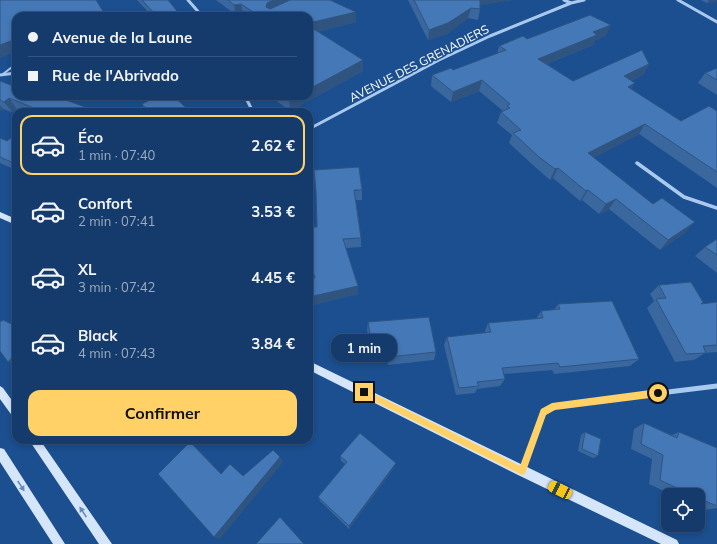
<!DOCTYPE html>
<html lang="fr">
<head>
<meta charset="utf-8">
<style>
	body { margin:0; font-family:Mulish,sans-serif; background:#1d4271; color:#f1f3f6; height:100vh; display:flex; flex-direction:column; font-size:15px; white-space:nowrap }
	* { box-sizing:border-box; margin:0 }
	p { font-size:13px; color:#9dadc1 }
	.icon { flex:none; width:22px; height:22px; fill:none; stroke:currentColor; stroke-width:2; stroke-linecap:round; stroke-linejoin:round }
	.map { position:relative; flex:1; overflow:hidden }
	.panel { position:absolute; left:12px; top:108px; width:301px; height:336px; display:flex; flex-direction:column; background:#143b6b; border-radius:12px; box-shadow:0 2px 6px #0003,0 0 0 1px #33557e }
	.panel>* { flex:none }
	.hud { position:absolute; left:12px; top:12px; width:301px; height:88px; border-radius:12px; box-shadow:0 2px 6px #0003,0 0 0 1px #33557e; display:grid; align-content:center; height:88px; padding:0 16px; background:#143b6b }
	.buttons { position:absolute; left:661px; top:488px; display:grid; gap:8px }
	.buttons a { display:grid; place-items:center; width:44px; height:44px; border-radius:8px; background:#143b6b; box-shadow:0 2px 6px #0003,0 0 0 1px #33557e; font-size:20px }
	.end { position:absolute; width:18px; height:18px; margin:-9px; border:5px solid #ffd166; background:#111; box-shadow:0 0 0 2px #111 }
	.from { border-radius:50% }
	.bubble { position:absolute; height:28px; border-radius:12px; background:#143b6b; box-shadow:0 2px 6px #0003,0 0 0 1px #33557e; font-size:13px; font-weight:700; line-height:28px; text-align:center }
	.car { position:absolute; width:12px; height:24px; margin:-12px -6px; border-radius:5px; box-shadow:0 0 3px 1px #0007; background:linear-gradient(#f5c518 24%,#345 0 40%,#f5c518 0 76%,#345 0 86%,#f5c518 0) }
	.hud b { display:flex; align-items:center; gap:14px; height:38px; font-size:15px }
	.hud b+b { border-top:1px solid #33557e }
	.hud i { width:10px; height:10px; background:#f1f3f6 }
	ul { padding:7px 0 0; list-style:none }
	li { display:flex; align-items:center; gap:12px; height:60px; margin:0 8px 6px; padding:0 8px; border:2px solid transparent; border-radius:12px }
	li div { flex:1 }
	li b { display:block; font-size:15px }
	li em { font-style:normal; font-weight:700 }
	li.on { border-color:#ffd166 }
	li>.icon { width:36px; height:36px; stroke-width:1.5 }
	.cta { display:flex; gap:8px; margin-top:auto; padding:8px 16px }
	.cta a { flex:1; height:46px; border-radius:12px; background:#ffd166; color:#111; font-size:16px; font-weight:700; line-height:46px; text-align:center }
	.map>svg:first-child { display:block }
</style>
</head>
<body>
<div class="map">
<svg width="717" height="544" viewBox="0 0 717 544">
	<rect width="100%" height="100%" fill="#1b4f8f"/>
	<g fill="none" stroke-linecap="round" stroke-linejoin="round">
		<path stroke="#a9c9ee" stroke-width="2" d="M3,74L16,64"/>
		<path stroke="#a9c9ee" stroke-width="3" d="M188,0L202,16
			M564,0L571,3
			M678,0L717,22
			M0,75L16,73
			M245,96L253,112
			M309,129L439,60L490,36L571,3L584,0"/>
		<path stroke="#a9c9ee" stroke-width="3.5" d="M637,163L684,197L717,208"/>
		<path stroke="#a9c9ee" stroke-width="5" d="M523,470L543,412L554,406L717,386"/>
		<path fill="#d6e6fa" fill-rule="evenodd" d="M0,212L16,219V225L0,218Z
			M309,361L677,540L679,544H661L518,475L309,370Z
			M0,386L3,388L16,406V419L13,417L0,399Z
			M29,440H40L112,544H99Z
			M0,448L4,449L65,544H53L0,462Z"/>
	</g>
	<path fill="#3a679d" d="M137,0H169L170,3L181,16L151,15Z
		M216,0H330L356,22L317,32L363,71L290,111L274,99L273,96H309V16H246L243,14L236,15Z
		M408,0H512L480,5V9L478,20L468,18L447,34L428,40Z
		M701,0H717V1L707,3Z
		M606,36L595,40L593,45L547,64L573,81L649,64L643,75L631,81L632,90L681,121L717,111V188L639,134L593,158L686,232L660,250L609,209L599,214L582,200L580,201L553,178L550,180L535,167L509,143L512,135L497,123L501,112L503,111L479,91L451,102L431,86L432,75L453,70L497,54L499,46L527,39Z
		M717,68V95L698,83L705,73Z
		M0,81L16,87L87,112H25L17,109L12,112L3,109L0,111Z
		M167,100L191,112H146L142,104Z
		M16,134V170L0,163V138L7,141Z
		M362,190V200H356L361,238V247L346,248L358,294L309,306V279L314,278L311,271L310,261L317,227L316,194Z
		M717,239V273L695,256L705,247Z
		M659,285L701,304L717,302V352L705,353L694,360L675,362L647,308L654,301L650,294Z
		M558,304L639,359L630,366L554,374L552,370L504,374L505,379L500,386L477,389L475,393L456,395L444,345L447,337L485,333V331L488,323L536,319L541,311L554,310Z
		M368,322L436,352L434,360L388,365L387,359L373,360L367,330Z
		M644,423L672,435L679,432L717,448V508L705,510L698,507V495H672L649,484L652,459L631,449L634,429Z
		M585,432L598,456L593,458L578,451L581,435Z
		M340,456L394,468L349,529L320,501L318,497L345,464L341,461Z"/>
	<path fill="#305480" d="M274,0H299L269,13L266,7L267,3Z
		M479,0H512L478,6Z
		M709,0H717V1L707,3Z
		M241,4L243,14L236,15L234,5Z
		M471,8L468,18L447,34L428,40L429,30Z
		M356,12V22L309,34V23Z
		M611,25L606,36L595,40L593,45L535,69L538,59L593,32Z
		M16,39V52L0,58V45Z
		M363,60V71L290,111L289,100L297,96H309V89Z
		M649,64L643,75L618,87L624,76Z
		M482,80L479,91L451,102L453,92Z
		M635,83L629,94L628,87Z
		M9,98L17,109L12,112L4,102Z
		M0,105L3,109L0,111Z
		M85,107L87,112H78Z
		M645,124L639,134L582,164L588,153Z
		M558,168L553,178L550,180L555,169Z
		M588,190L582,200L580,201L586,191Z
		M616,199L609,209L599,214L606,204Z
		M695,222L686,232L660,250L668,240Z
		M358,286V294L309,306V297Z
		M16,353V364L14,366L8,362Z
		M190,442L196,447L226,478L221,474Z
		M280,457L283,462L220,539L214,537Z
		M396,463L394,468L349,529V526Z"/>
	<path fill="#4478b7" stroke="#305480" d="M0,0H96L106,16H16V39L0,45Z
		M142,0H168L181,16H148L155,14Z
		M228,0H274L267,3L266,7L270,9L290,0H330L356,12L309,23V16H259L241,4L234,5Z
		M414,0H480V9L471,8L448,23L429,30Z
		M590,15L611,25L593,32L597,35L538,59L573,81L642,50L649,64L624,76L635,83L628,87L681,121L709,106L717,111V172L645,124L588,153L653,204L662,198L695,222L668,240L616,199L606,204L588,190L586,191L558,168L555,169L539,157L513,133L521,130L501,112L510,108L507,106L510,104L482,80L453,92L432,75L451,68L453,70L506,50L499,46L523,36L527,39Z
		M309,26L363,60L309,89Z
		M717,68V80L705,73Z
		M0,81L16,87V96H55L85,107L78,112H44L9,98L4,102L0,100Z
		M158,96H163L167,100L174,97L191,112H147L149,111L142,104Z
		M282,96H297L289,100Z
		M16,134V164L0,157V138L7,141Z
		M359,167L362,190H354L361,238L343,239L358,286L309,297V279L315,278L310,261L309,251V227H317L316,192L314,170Z
		M717,239V255L705,247Z
		M691,282L703,302L701,304L717,302V345L703,346L706,353L686,354L656,299L666,298L659,285Z
		M612,301L639,359L560,367L558,363L502,368L505,379L477,382L479,386L459,388L447,337L491,332L488,323L543,318L541,311L560,309L558,304Z
		M429,317L436,352L389,357L388,351L373,352L368,322Z
		M3,320L16,326V353L8,362L0,351V322Z
		M644,423L677,438L679,432L717,448V506L698,498V495H692L660,480L663,455L641,444Z
		M585,432L601,439L598,456L582,449Z
		M360,433L396,463L349,526L318,497L347,462L340,456Z
		M190,442L221,474L230,464L243,476L273,450L280,457L214,537L158,474Z
		M280,517L304,544H256Z"/>
	<defs><path id="oneway-solid" d="M-6-.8H1V-3.2L6.5 0L1 3.2V.8H-6Z"/></defs>
	<g fill="#668bba">
		<use href="#oneway-solid" transform="translate(21 486) rotate(57)"/>
		<use href="#oneway-solid" transform="translate(83 512) rotate(-124)"/>
	</g>
	<path fill="#ffd166" d="M364,389L520,466L541,409L552,403L658,389L662,393L658,397L555,410L546,415L526,471L525,474L522,475L362,395L360,392Z"/>
	<g text-anchor="middle" dominant-baseline="central" stroke-width="3" stroke-linejoin="round" paint-order="stroke">
		<g font-size="12" fill="#fff" stroke="#1b4f8f">
			<text transform="translate(419 63) rotate(-27)">AVENUE DES GRENADIERS</text>
		</g>
	</g>
</svg>
<div class="buttons">
<a><svg class="icon" aria-label="locate" viewBox="0 0 24 24"><circle cx="12" cy="12" r="6"/><path d="M12 2v4M12 18v4M2 12h4M18 12h4"/></svg></a>
</div>
<i class="end from" style="left:658px;top:393px"></i>
<i class="end" style="left:364px;top:392px"></i>
<div class="bubble" style="left:331px;top:334px;width:66px">1 min</div>
<i class="car" style="left:560px;top:490px;rotate:296deg"></i>
<div class="hud">
<b><i class="from"></i>Avenue de la Laune</b>
<b><i></i>Rue de l'Abrivado</b>
</div>
<section class="panel">
<ul>
<li class="on"><svg class="icon" aria-label="car" viewBox="0 0 24 24"><path d="M5 17H2v-5l4-1 3-4h7l3 4 3 1v5h-3M9 17h6M6 11h13"/><circle cx="7" cy="17" r="2"/><circle cx="17" cy="17" r="2"/></svg><div><b>Éco</b><p>1 min · 07:40</p></div><em>2.62 €</em></li>
<li><svg class="icon" aria-label="car" viewBox="0 0 24 24"><path d="M5 17H2v-5l4-1 3-4h7l3 4 3 1v5h-3M9 17h6M6 11h13"/><circle cx="7" cy="17" r="2"/><circle cx="17" cy="17" r="2"/></svg><div><b>Confort</b><p>2 min · 07:41</p></div><em>3.53 €</em></li>
<li><svg class="icon" aria-label="car" viewBox="0 0 24 24"><path d="M5 17H2v-5l4-1 3-4h7l3 4 3 1v5h-3M9 17h6M6 11h13"/><circle cx="7" cy="17" r="2"/><circle cx="17" cy="17" r="2"/></svg><div><b>XL</b><p>3 min · 07:42</p></div><em>4.45 €</em></li>
<li><svg class="icon" aria-label="car" viewBox="0 0 24 24"><path d="M5 17H2v-5l4-1 3-4h7l3 4 3 1v5h-3M9 17h6M6 11h13"/><circle cx="7" cy="17" r="2"/><circle cx="17" cy="17" r="2"/></svg><div><b>Black</b><p>4 min · 07:43</p></div><em>3.84 €</em></li>
</ul>
<div class="cta"><a>Confirmer</a></div>
</section>
</div>
</body>
</html>
